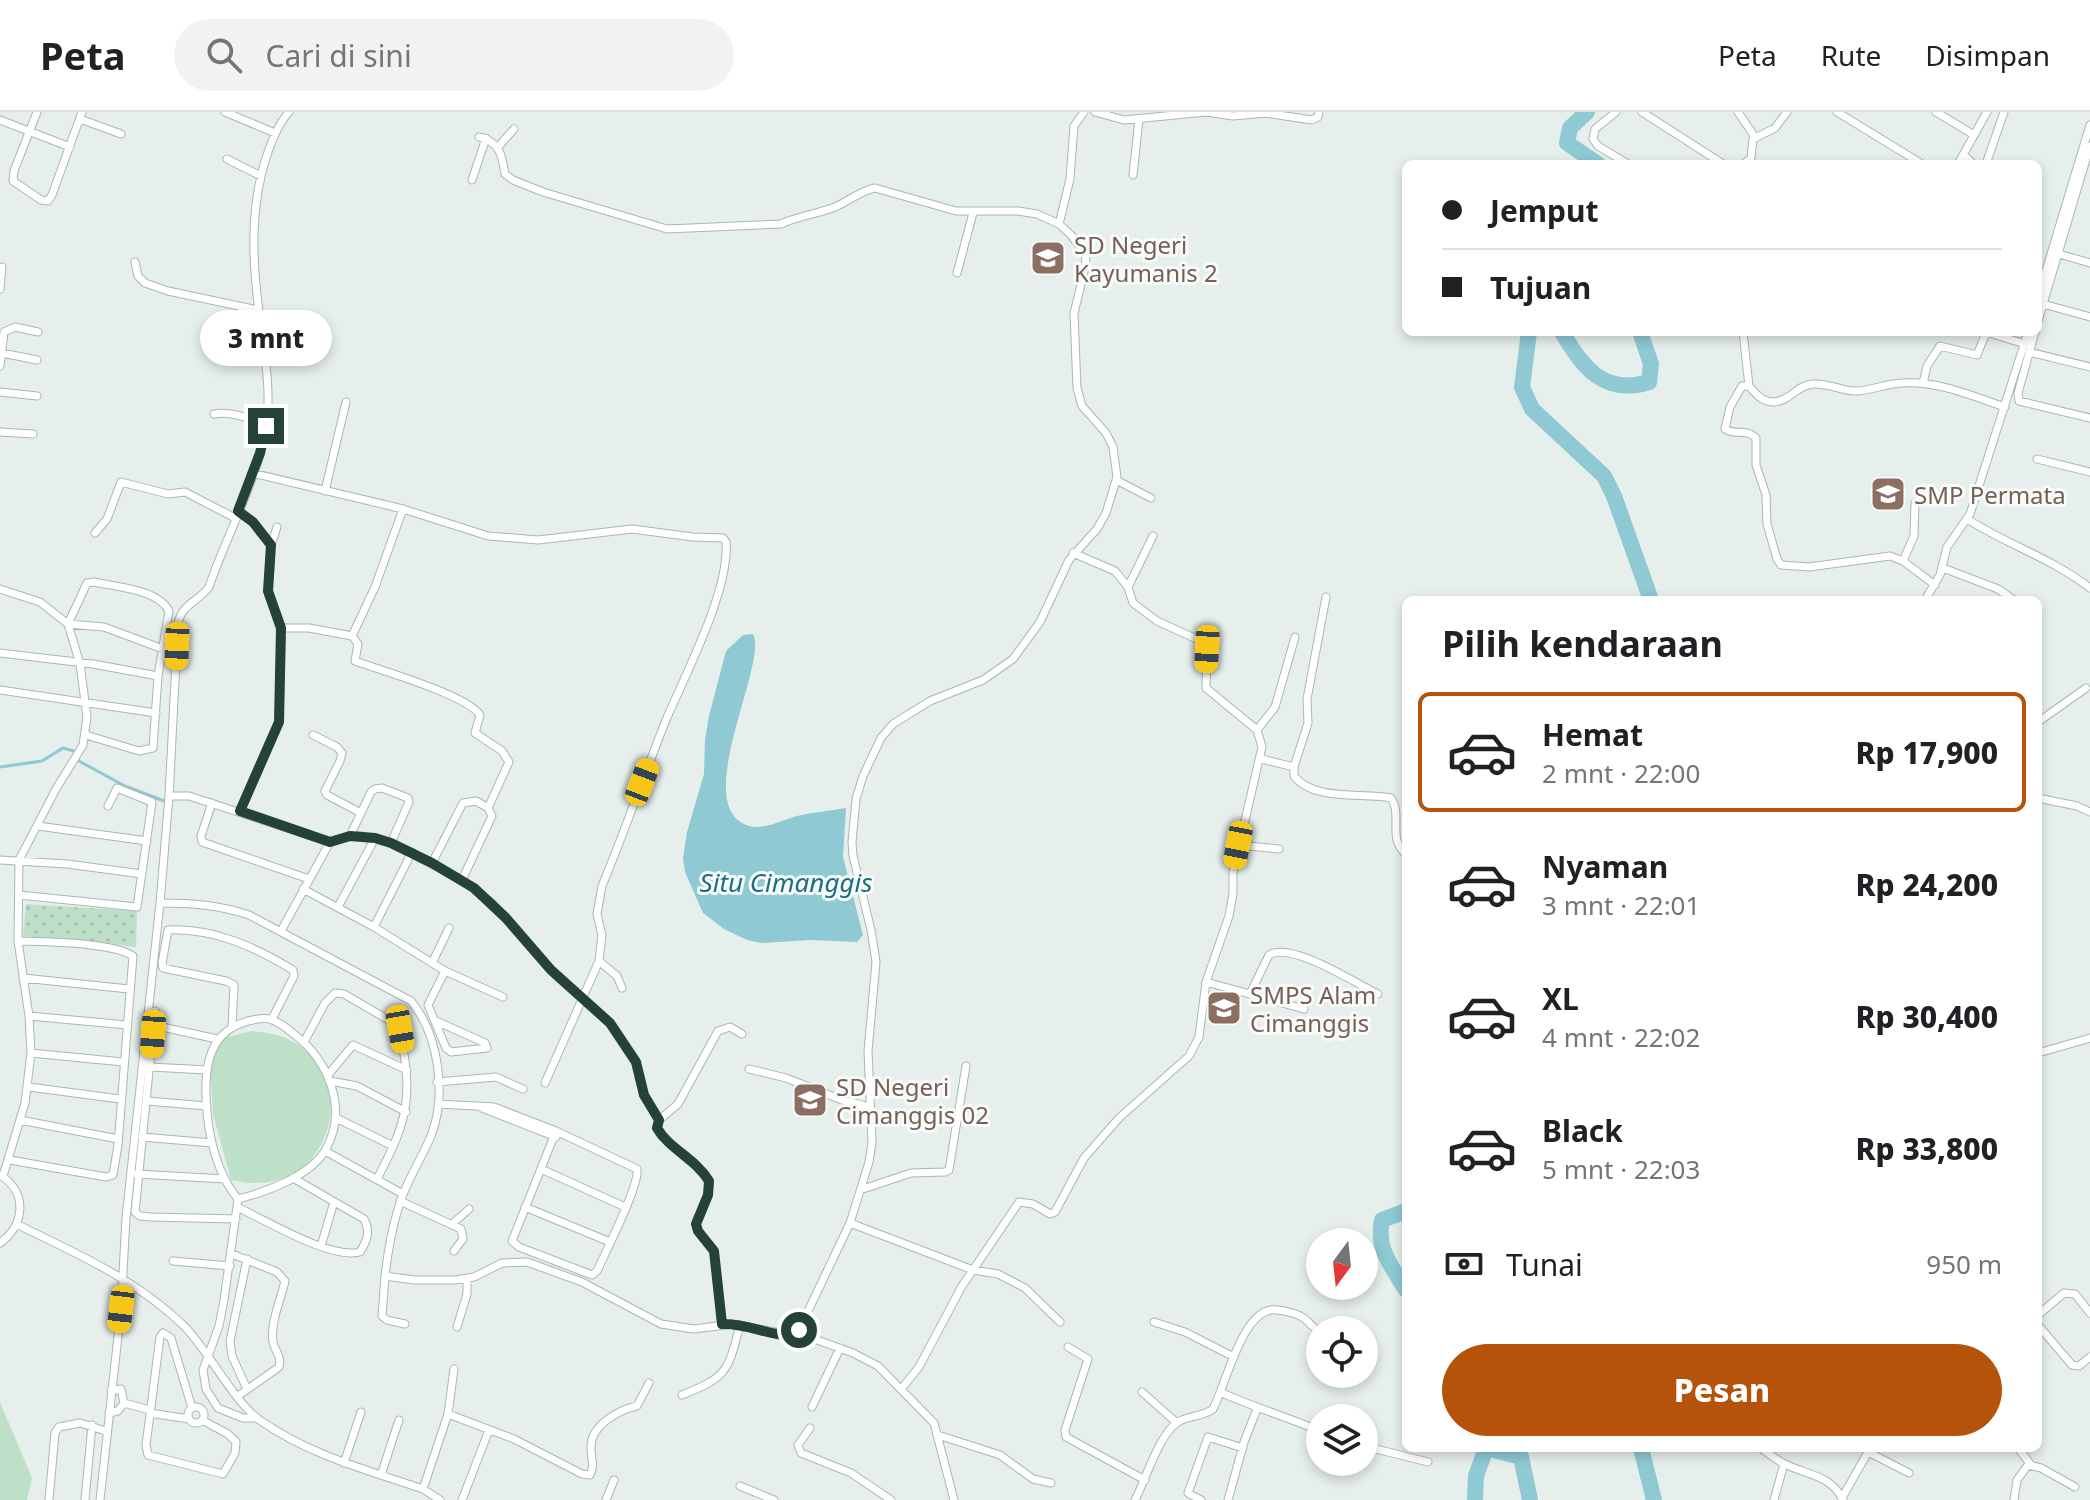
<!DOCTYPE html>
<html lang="id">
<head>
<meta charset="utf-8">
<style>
	body { margin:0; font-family:"Noto Sans",sans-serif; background:#f2f2f2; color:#202124; height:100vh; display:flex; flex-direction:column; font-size:30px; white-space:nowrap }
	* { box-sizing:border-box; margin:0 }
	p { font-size:26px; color:#757577 }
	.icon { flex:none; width:44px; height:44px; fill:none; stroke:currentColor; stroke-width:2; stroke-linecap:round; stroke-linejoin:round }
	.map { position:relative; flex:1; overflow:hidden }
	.drawer { position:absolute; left:1402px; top:484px; width:640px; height:856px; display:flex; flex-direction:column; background:#fff; border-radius:12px; box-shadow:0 4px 12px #0003 }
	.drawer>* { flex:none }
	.hud { position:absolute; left:1402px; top:48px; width:640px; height:176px; border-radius:12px; box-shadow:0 4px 12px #0003; display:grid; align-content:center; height:176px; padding:0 40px; background:#fff }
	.needle { width:52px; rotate:195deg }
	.controls { position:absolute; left:1306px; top:1116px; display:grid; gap:16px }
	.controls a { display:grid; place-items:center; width:72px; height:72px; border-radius:50%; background:#fff; box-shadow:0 4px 12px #0003; font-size:40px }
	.end { position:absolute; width:36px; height:36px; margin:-18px; border:10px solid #24423a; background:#fff; box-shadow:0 0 0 4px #fff }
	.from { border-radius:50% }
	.bubble { position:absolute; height:56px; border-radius:28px; background:#fff; box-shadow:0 4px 12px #0003; font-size:26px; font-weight:800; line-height:56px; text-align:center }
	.car { position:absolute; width:24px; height:48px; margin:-24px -12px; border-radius:10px; box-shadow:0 0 6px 2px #0007; background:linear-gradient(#f5c518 24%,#345 0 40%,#f5c518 0 76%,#345 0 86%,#f5c518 0) }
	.hud b { display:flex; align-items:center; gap:28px; height:76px; font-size:30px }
	.hud b+b { border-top:2px solid #e0e0e0 }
	.hud i { width:20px; height:20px; background:#202124 }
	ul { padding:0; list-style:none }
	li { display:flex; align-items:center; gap:24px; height:120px; margin:0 16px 12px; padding:0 24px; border:4px solid transparent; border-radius:12px }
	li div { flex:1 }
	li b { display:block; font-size:30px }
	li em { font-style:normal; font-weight:800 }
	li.selected { border-color:#b45309 }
	li>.icon { width:72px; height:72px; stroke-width:1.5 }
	h2 { padding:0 40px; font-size:36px; line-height:96px }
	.pay { display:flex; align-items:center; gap:20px; height:88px; padding:0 40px; font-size:30px }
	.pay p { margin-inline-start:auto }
	.primary-button { display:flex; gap:16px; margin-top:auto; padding:16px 40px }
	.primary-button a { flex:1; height:92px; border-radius:48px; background:#b45309; color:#fff; font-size:32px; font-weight:800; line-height:92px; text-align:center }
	header { display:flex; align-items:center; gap:48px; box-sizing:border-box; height:112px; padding:0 40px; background:#fff; border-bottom:2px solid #e0e0e0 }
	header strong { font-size:38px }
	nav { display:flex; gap:44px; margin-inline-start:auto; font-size:28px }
	.search { width:560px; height:72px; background:#f2f2f2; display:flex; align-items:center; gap:20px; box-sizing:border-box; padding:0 28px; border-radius:44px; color:#757577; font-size:30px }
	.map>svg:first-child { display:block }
</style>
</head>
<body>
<header>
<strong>Peta</strong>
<div class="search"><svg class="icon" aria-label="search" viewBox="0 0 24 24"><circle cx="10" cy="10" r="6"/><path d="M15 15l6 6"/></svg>Cari di sini</div>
<nav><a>Peta</a><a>Rute</a><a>Disimpan</a></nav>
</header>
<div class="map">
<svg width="2090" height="1388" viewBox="0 0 2090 1388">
	<defs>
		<pattern id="grass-dots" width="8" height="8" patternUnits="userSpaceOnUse" patternTransform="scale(2)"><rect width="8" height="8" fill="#bfe0c8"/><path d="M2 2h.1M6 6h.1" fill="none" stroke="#a4c1ad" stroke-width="1.8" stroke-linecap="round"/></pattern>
	</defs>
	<rect width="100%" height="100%" fill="#e6efeb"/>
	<path fill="url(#grass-dots)" d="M26,792L137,799L136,835L23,824Z"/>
	<path fill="#bfe0c8" d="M251,919C371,923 348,1096 231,1068L213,1002L210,951L220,927Z
		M0,1290L32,1366L27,1388H0Z"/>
	<path fill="#8ec9d4" d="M753,522C769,551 688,696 749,714C765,718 782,708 797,704C813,700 830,699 846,696L843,745L863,823L857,830L810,828L762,831L747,828L724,817L703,801L685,760L683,746L687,720L704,662L705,628L709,604L726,539L743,523Z"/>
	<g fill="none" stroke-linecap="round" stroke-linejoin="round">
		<path stroke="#8ec9d4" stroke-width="3" d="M77,648L125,674L167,690
			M0,655L42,649L63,636L74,639"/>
		<path stroke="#8ec9d4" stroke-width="16" d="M1587,0L1570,16L1567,31L1598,52
			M1529,220L1522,275L1532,297L1604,364L1614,384L1651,488
			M1562,220C1582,255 1604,284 1649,270L1651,252L1640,220
			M1406,1099L1382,1108C1376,1137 1391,1153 1406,1178
			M1641,1336L1654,1388
			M1475,1388L1476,1364L1486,1336L1521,1345L1530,1388"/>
		<defs>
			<path id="street" d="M37,0L14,59L13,69L41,88L48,89L52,83L82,0
				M225,0L275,21
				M1095,0L1124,8L1206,0L1233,4L1265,1L1312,8L1318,5L1319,0
				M1616,0L1595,17L1593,27L1598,34L1628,52
				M1642,0L1723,52
				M1738,0L1755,25
				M1837,0L1922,52
				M1936,0L1974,23
				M80,7L121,22
				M0,8L70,35
				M479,25C500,30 502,43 505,62L513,68L543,80L667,117L781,112C798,104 817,102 835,95C849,89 860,79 875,76L956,99H1018L1037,102L1059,112L1071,123L1086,143L1085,156L1074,201L1077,276L1082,294L1106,321L1113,335L1117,365L1106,401L1097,417L1069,448L1040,510L1013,547L983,568L930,589L893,612L881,626L863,664L856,687L852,730L853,744L871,818L876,850L868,939L872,1031L869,1050L850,1111L799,1218L794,1224
				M498,35L514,17
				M1964,43L1973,52
				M227,47L261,64
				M1744,52L1751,46L1753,27L1775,16L1787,0
				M1958,52L1987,0
				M1986,52L2004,0
				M1133,63L1139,7
				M472,68L486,26
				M1059,112L1070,67L1074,14L1084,0
				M2059,142L2090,151
				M135,150L138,164L145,171L168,179L258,198
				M957,161L973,101
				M0,177L2,155
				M2038,185L2090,13
				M2043,192L2090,205
				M2038,209L2090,34
				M4,220L15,215L38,220
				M1743,220L1749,274
				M2035,220L2018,281L2019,289L2090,306
				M2029,240L2090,255
				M2,241L37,248
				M0,254L4,220
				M1923,271L1927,254L1940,234L1977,243L1985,223L1989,221L2025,232
				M0,280L37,284
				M214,302C232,299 250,306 266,314
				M0,320L33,322
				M2037,347L2090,360
				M252,361L403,397L488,424L538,428L632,417L693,425L723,426L726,430C730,478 685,563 666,608C644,663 625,719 602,774L597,802L602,823L599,849L545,971
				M1116,368L1151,386
				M325,379L346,290
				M238,399L253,410L271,433L268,479L281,516L279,610L240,699
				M1967,407C2008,433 2051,446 2090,476
				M95,421L107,407L121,370L168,382L185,380L235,406
				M271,433L277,415
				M1903,449L1914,424L1915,391
				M1943,456L1998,477L2014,488
				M1935,473L1903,449L1890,444L1809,455L1781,453L1777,447L1767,412L1766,383L1756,353V326C1746,316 1735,324 1725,317L1730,295L1742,274H1749C1756,282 1762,290 1774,290C1790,289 1797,273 1813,272C1830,271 1841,279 1855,279C1871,279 1887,271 1903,271C1939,269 1972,284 2005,295
				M1128,475L1153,424
				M0,477L40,490L68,512L80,552L87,605L83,633L56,677L19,748L18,829L29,904L31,941L25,991L3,1064
				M1925,488L1940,463L1947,435L1970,402L2028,220
				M281,516H309L352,524L358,532L355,549C380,558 467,583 480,603L475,621L502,639L509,650L488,696
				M352,524L375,475L403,397
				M0,541L93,552L158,564
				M0,578L156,601
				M2038,610L2086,576
				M1257,618L1275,595L1295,525
				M86,623L139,639L153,636L158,564L169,499C158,477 116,475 94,470L87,471L68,512L104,515L163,537
				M313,623L337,635L342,641L340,649L325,679L327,683L361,701
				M1261,647L1294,655L1308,611L1307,587L1326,485
				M1294,655V664C1314,690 1363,680 1391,686C1403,703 1387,727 1406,742
				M169,684H189L330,730L350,724H362L391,731L462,768L492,791L551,858L610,911L636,950L644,983L659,1008L657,1016L662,1024L693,1050L709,1069L708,1083L696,1112L698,1119L714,1139L722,1212
				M2038,686L2077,694L2090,700
				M212,691L201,724L202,730L309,767
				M38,714L147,729
				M350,724L371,680L375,677L382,676L408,686L409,690L391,731
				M1238,733L1279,737
				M0,748L67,752L142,762
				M432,751L463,691L476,689L488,696L492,704L462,768
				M303,777L374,815L445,859L503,885
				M19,783L137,795L152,690L117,676L108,694
				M160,791C192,791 219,793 249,803L411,889C439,923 447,983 431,1024C422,1045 410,1064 402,1085C393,1110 388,1138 385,1164L414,1168H455L474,1165L502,1151L527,1150L582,1170L661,1212L694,1217L732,1212L817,1228L853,1241L878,1254L934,1311L954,1388
				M338,795L375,726
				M374,815L412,740
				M281,819L330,730
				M599,849L617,864L622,876
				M432,851L449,816
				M445,859L428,893L446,936L451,940L487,936
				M23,866L129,877
				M1206,870L1304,897
				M1250,882L1269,843C1291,829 1355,871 1378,882
				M155,899L135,1100L140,1104L151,1105L236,1107
				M29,904L127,913
				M436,909L485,931L487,936
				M153,913L217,927
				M232,915L234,873L226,869L163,856L162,851L168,818C214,816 255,835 293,858L294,864L272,907
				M304,930L325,891L335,881L344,882L399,914C413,983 410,1005 377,1067
				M31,941L123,950
				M2038,941L2090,926
				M150,955L207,958
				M749,957L786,966L842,988L870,995
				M328,963L353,933L407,958
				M330,969L357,974L406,1000
				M437,970L496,965L523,977
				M29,975L120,987
				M147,989L207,994
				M438,992L494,995L556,1019L637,1057C640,1073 605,1141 597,1159L592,1163L519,1135L512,1129L556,1019
				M482,996L556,1025
				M336,1006L393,1034
				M20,1008L118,1027
				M659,1008L678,992L718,919L730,915L742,922
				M142,1025L212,1031
				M325,1039L403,1082
				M10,1048L106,1065L113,1063L118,1033L133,844C113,830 44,830 18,829
				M541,1057L625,1095
				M137,1062L225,1067
				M0,1063C28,1080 25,1113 0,1131
				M863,1077L911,1061L945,1060L949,1058L966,954
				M238,1087C266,1080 311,1064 326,1037C348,997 329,949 295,923C288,917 279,909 269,907C261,905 253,908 245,910C216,919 207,942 206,971C205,1009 213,1057 238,1087L224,1188L219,1214L203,1258L206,1277L218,1296L243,1306H257
				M400,1089L461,1117L463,1127L454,1139
				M237,1095C265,1108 331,1148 360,1140C367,1129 371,1119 364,1107L293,1066
				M525,1095L610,1130
				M850,1111L973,1158L1019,1090L1033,1092L1050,1102L1055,1100L1084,1046L1119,1006L1189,944L1199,925L1206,870L1229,804L1233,781V760L1262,635L1257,618L1206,576L1207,537L1201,529L1157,509L1133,491L1128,475L1115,459L1073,441
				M452,1112L469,1097
				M18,1113C76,1141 137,1168 184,1214C209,1239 235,1292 261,1309C310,1343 367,1358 423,1377L440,1388
				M321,1134L334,1090
				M232,1142L277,1160L285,1169C281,1187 270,1211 273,1230C275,1240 282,1244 279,1255L238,1284
				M173,1149L230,1154
				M385,1164L382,1204L387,1208L405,1212
				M2038,1203L2064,1181L2075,1182L2090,1201
				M1154,1210L1185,1220L1234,1245
				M2038,1213L2072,1253L2079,1254L2090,1245
				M457,1215L467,1182V1167
				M1068,1235L1088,1247L1065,1318L1066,1325L1145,1368
				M902,1276L919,1255L962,1174L973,1158L998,1162L1025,1176L1060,1210
				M247,1277L232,1244L230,1229L247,1147
				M1142,1280L1177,1311
				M1220,1280C1253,1295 1287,1305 1320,1319
				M682,1283C727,1265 728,1260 740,1213
				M124,1291L150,1298
				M812,1295L840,1236
				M188 1303a8 8 0 1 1 16 0a8 8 0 1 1-16 0Z
				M192,1296L171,1226L163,1221L160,1225L146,1333L148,1343L223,1362L235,1341L236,1330L228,1322L202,1308
				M109,1301L118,1299L124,1291L121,1277L111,1279
				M150,1301L189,1307
				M448,1302L514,1327L582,1362L590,1363C595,1353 591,1347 591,1336C590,1314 618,1298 637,1294L649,1271
				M810,1316L798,1333L801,1341L851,1361L891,1388
				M938,1323L1000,1343L1033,1367L1051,1371
				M1364,1334L1428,1350
				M1761,1336C1768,1341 1775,1347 1783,1351C1805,1363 1831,1362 1843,1388
				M2018,1336L2031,1353
				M344,1351L361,1300
				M381,1363L399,1308
				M740,1374L774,1388
				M423,1377L448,1302L454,1257
				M1842,1386L1868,1340L1909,1361
				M49,1388L55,1321L59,1315L80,1311L106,1319
				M85,1388L92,1313
				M100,1388L121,1197L126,1106L160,791L169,684L178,511C182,492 199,489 209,475C226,424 262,359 267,308C271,271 263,236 259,199C252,147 250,93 267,43C272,28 278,12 289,0
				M462,1388L489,1318
				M606,1388L614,1368
				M1135,1388C1146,1367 1159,1322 1178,1310C1189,1303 1203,1305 1213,1297C1226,1273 1243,1193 1277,1198C1285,1199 1300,1202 1306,1208C1312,1213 1312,1216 1320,1219
				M1201,1388L1188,1381L1208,1325L1243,1336
				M1228,1388L1244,1330L1257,1297
				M1774,1388L1784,1352
				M2014,1388L2017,1368L2028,1353L2041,1356L2075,1375"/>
		</defs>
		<use href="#street" stroke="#a8b8b2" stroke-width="9"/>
		<use href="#street" stroke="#fff" stroke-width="7"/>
	</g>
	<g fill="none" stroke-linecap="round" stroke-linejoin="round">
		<path stroke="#24423a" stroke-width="10" d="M266,314L260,341L238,399L253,410L271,433L268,479L281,516L279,610L240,699L330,730L350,724L375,726L391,731L432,751L474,776L506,806L551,858L610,911L636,950L644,983L659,1008L657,1016C669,1037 696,1047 709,1069L708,1083L696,1112L698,1119L714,1139L722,1212C747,1211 770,1224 794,1224L799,1218"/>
	</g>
	<defs>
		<symbol id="school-square" viewBox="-11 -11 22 22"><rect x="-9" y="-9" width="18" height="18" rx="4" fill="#8d6e63" stroke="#f7fbf9"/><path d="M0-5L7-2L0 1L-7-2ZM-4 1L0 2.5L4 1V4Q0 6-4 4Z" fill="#fff"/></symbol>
	</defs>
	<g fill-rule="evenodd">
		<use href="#school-square" x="1028" y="126" width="40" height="40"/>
		<use href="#school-square" x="1868" y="362" width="40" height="40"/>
		<use href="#school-square" x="1204" y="876" width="40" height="40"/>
		<use href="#school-square" x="790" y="968" width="40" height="40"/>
	</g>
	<g text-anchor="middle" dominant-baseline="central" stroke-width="6" stroke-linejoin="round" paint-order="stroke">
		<g font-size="24" fill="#785e54" stroke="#f7fbf9" text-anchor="start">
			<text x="1074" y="132">SD Negeri<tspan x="1074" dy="28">Kayumanis 2</tspan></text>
			<text x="1914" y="382">SMP Permata</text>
			<text x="1250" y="882">SMPS Alam<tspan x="1250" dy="28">Cimanggis</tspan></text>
			<text x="836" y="974">SD Negeri<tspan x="836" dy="28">Cimanggis 02</tspan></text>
		</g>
		<g font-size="26" font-style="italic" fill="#1c6f80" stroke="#f7fbf9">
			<text x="786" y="770">Situ Cimanggis</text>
		</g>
	</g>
</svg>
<div class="controls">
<a><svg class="needle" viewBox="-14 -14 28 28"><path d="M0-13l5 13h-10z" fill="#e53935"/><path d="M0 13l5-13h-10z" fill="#757577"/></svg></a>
<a><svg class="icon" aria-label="locate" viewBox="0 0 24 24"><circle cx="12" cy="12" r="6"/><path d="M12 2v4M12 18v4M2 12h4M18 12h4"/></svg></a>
<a><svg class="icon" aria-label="layers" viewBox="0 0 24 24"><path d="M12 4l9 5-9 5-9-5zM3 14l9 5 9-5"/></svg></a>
</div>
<i class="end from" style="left:799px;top:1218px"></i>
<i class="end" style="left:266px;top:314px"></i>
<div class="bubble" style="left:200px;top:198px;width:132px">3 mnt</div>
<i class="car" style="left:177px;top:534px;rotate:182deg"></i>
<i class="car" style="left:1207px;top:537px;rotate:183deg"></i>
<i class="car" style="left:642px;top:670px;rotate:21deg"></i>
<i class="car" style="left:1238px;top:733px;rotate:191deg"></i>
<i class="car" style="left:400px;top:917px;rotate:170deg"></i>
<i class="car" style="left:153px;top:922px;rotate:184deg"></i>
<i class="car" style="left:121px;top:1197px;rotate:187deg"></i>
<div class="hud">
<b><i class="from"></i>Jemput</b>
<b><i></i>Tujuan</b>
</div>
<section class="drawer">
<h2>Pilih kendaraan</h2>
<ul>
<li class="selected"><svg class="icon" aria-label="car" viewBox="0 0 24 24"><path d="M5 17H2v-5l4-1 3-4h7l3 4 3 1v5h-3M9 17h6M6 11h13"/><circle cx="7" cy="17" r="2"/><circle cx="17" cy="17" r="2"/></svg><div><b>Hemat</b><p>2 mnt · 22:00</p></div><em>Rp 17,900</em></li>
<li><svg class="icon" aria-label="car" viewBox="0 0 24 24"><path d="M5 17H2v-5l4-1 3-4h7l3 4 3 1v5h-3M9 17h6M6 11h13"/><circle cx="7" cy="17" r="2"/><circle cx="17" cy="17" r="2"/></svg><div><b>Nyaman</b><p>3 mnt · 22:01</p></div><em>Rp 24,200</em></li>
<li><svg class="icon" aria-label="car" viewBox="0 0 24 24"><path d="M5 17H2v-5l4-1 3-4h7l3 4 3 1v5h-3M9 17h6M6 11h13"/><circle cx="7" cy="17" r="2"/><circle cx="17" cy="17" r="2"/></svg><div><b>XL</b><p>4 mnt · 22:02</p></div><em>Rp 30,400</em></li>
<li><svg class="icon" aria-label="car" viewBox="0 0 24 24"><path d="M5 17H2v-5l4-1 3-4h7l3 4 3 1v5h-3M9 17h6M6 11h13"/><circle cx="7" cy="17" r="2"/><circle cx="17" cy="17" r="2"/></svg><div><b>Black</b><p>5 mnt · 22:03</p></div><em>Rp 33,800</em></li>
</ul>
<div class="pay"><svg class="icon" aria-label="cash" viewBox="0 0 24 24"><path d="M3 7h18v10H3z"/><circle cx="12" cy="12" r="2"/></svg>Tunai<p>950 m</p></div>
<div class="primary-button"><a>Pesan</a></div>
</section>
</div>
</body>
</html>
